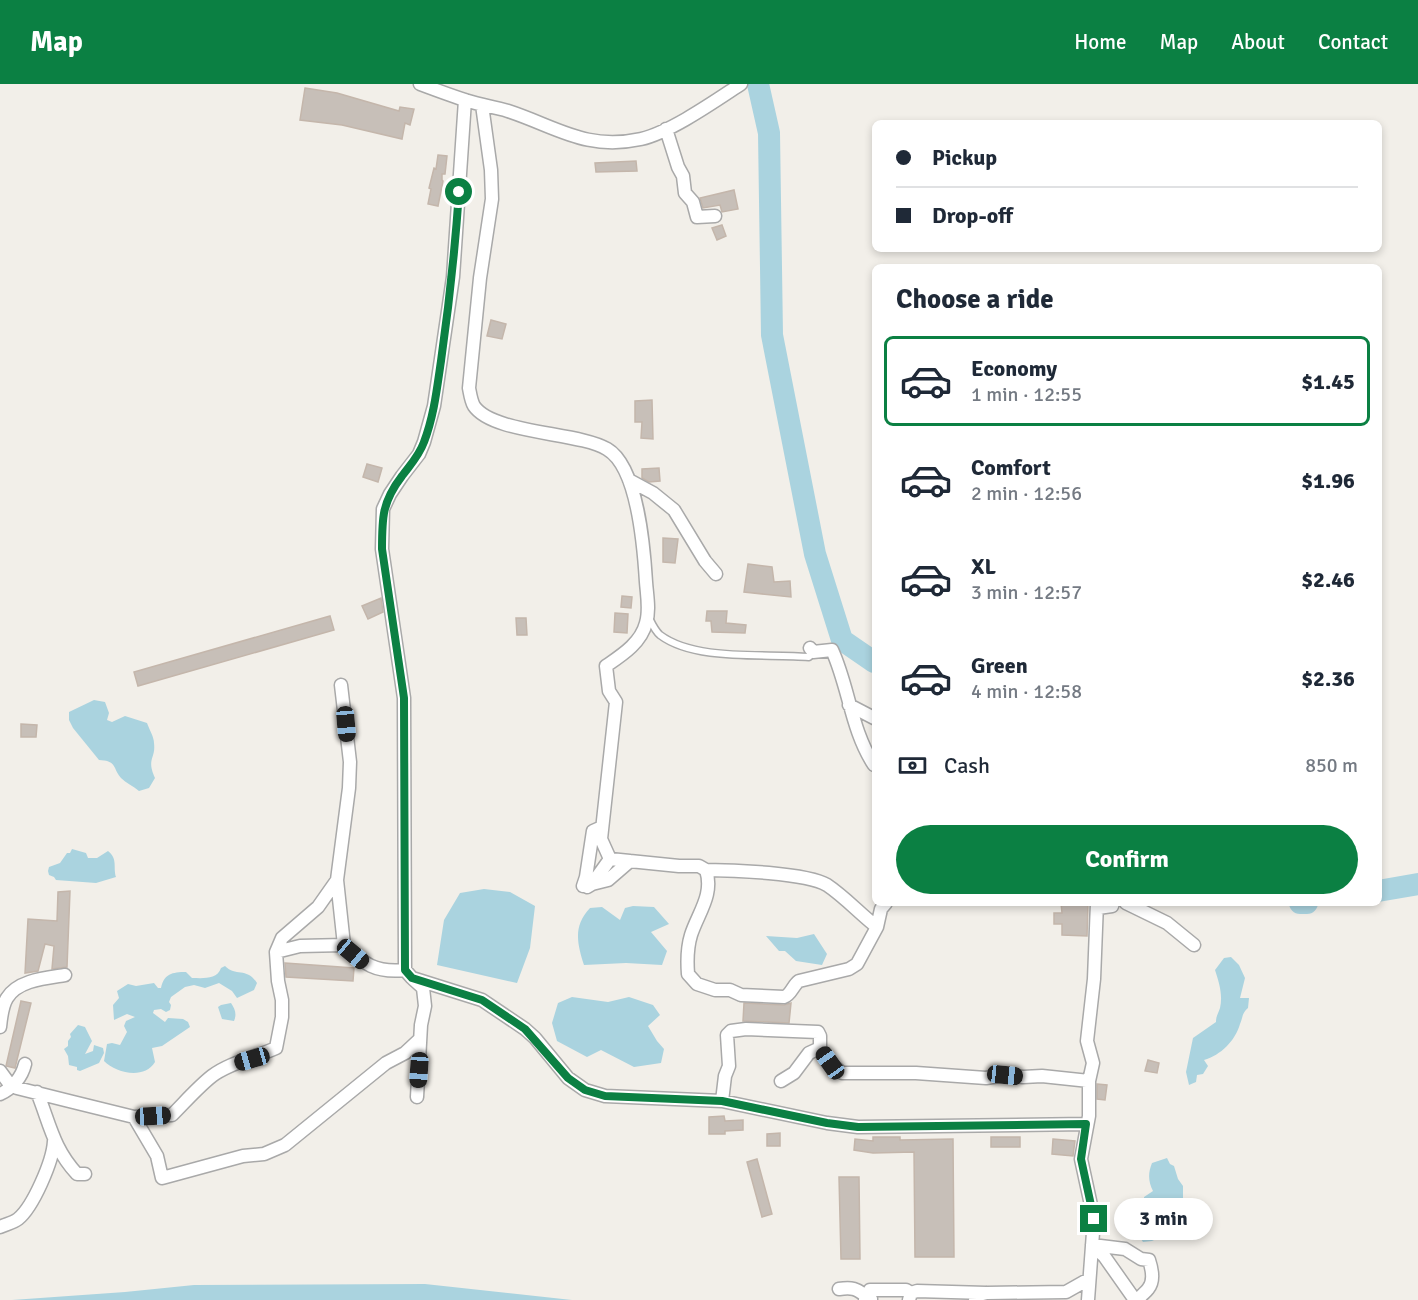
<!DOCTYPE html>
<html lang="en">
<head>
<meta charset="utf-8">
<style>
	body { margin:0; font-family:Signika,sans-serif; background:#f2f2f3; color:#1f2937; height:100vh; display:flex; flex-direction:column; font-size:22px; white-space:nowrap }
	* { box-sizing:border-box; margin:0 }
	p { font-size:20px; color:#747a83 }
	.icon { flex:none; width:33px; height:33px; fill:none; stroke:currentColor; stroke-width:2; stroke-linecap:round; stroke-linejoin:round }
	.map { position:relative; flex:1; overflow:hidden }
	.drawer { position:absolute; left:872px; top:180px; width:510px; height:642px; display:flex; flex-direction:column; background:#fff; border-radius:9px; box-shadow:0 3px 9px #0003 }
	.drawer>* { flex:none }
	.top-card { position:absolute; left:872px; top:36px; width:510px; height:132px; border-radius:9px; box-shadow:0 3px 9px #0003; display:grid; align-content:center; height:132px; padding:0 24px; background:#fff }
	.end { position:absolute; width:27px; height:27px; margin:-14px; border:8px solid #0b8043; background:#fff; box-shadow:0 0 0 3px #fff }
	.from { border-radius:50% }
	.bubble { position:absolute; height:42px; border-radius:21px; background:#fff; box-shadow:0 3px 9px #0003; font-size:20px; font-weight:800; line-height:42px; text-align:center }
	.car { position:absolute; width:18px; height:36px; margin:-18px -9px; border-radius:8px; box-shadow:0 0 4px 2px #0007; background:linear-gradient(#222 24%,#8ab4d8 0 40%,#222 0 76%,#8ab4d8 0 86%,#222 0) }
	.top-card b { display:flex; align-items:center; gap:21px; height:57px; font-size:22px }
	.top-card b+b { border-top:2px solid #e0e1e3 }
	.top-card i { width:15px; height:15px; background:#1f2937 }
	ul { padding:0; list-style:none }
	li { display:flex; align-items:center; gap:18px; height:90px; margin:0 12px 9px; padding:0 12px; border:3px solid transparent; border-radius:9px }
	li div { flex:1 }
	li b { display:block; font-size:22px }
	li em { font-style:normal; font-weight:800 }
	li.selected { border-color:#0b8043 }
	li>.icon { width:54px; height:54px; stroke-width:1.5 }
	h2 { padding:0 24px; font-size:27px; line-height:72px }
	.pay { display:flex; align-items:center; gap:15px; height:66px; padding:0 24px; font-size:22px }
	.pay p { margin-inline-start:auto }
	.button { display:flex; gap:12px; margin-top:auto; padding:12px 24px }
	.button a { flex:1; height:69px; border-radius:36px; background:#0b8043; color:#fff; font-size:24px; font-weight:800; line-height:69px; text-align:center }
	header { display:flex; align-items:center; gap:36px; box-sizing:border-box; height:84px; padding:0 30px; background:#0b8043; color:#fff }
	header strong { font-size:28px }
	nav { display:flex; gap:33px; margin-inline-start:auto; font-size:21px }
	.map>svg:first-child { display:block }
</style>
</head>
<body>
<header>
<strong>Map</strong>
<nav><a>Home</a><a>Map</a><a>About</a><a>Contact</a></nav>
</header>
<div class="map">
<svg width="1418" height="1216" viewBox="0 0 1418 1216">
	<rect width="100%" height="100%" fill="#f2efe9"/>
	<path fill="#aad3df" d="M94,616L105,618L109,629L107,636L112,638L125,632L147,639C149,645 154,653 154,659C156,675 146,674 155,694L149,704L139,707C133,702 126,699 121,694C112,684 118,677 99,676L73,644L69,636V628Z
		M72,765L86,769L88,774H97L108,767C118,775 113,783 116,793L96,799L56,796L54,793L49,791L48,787L49,783L60,779L67,769H70Z
		M484,805L510,808L535,822L530,864L517,899L437,881L444,836L460,809Z
		M633,822L654,823L669,840L651,848L667,867L662,881L626,879L584,881C577,859 573,842 590,824L602,823L620,836L625,824Z
		M814,850L827,870L822,881L796,877L785,867H779L766,852L797,854Z
		M1231,873L1239,881L1245,894L1240,914H1249L1248,924C1242,929 1243,933 1240,940C1235,957 1221,971 1204,976L1208,982L1203,990L1197,991L1196,998L1189,1001L1186,988L1193,954L1216,938C1216,932 1218,930 1220,924C1223,911 1219,898 1215,886L1224,874Z
		M225,882C236,893 247,883 257,899L254,906L237,914L232,907L219,899L205,904L194,901L185,903L171,913L169,918L171,921L170,926L166,928L161,925L154,926L153,929L165,938L168,934L183,935L188,938L190,943L162,962L152,964L155,978C144,996 116,989 104,977L107,960L112,959L120,961L127,948L124,942L126,937L135,933L127,930L114,936L113,921L119,914L117,907L128,900L136,902L154,899L158,904H161C164,890 172,888 186,888L192,894C202,894 217,896 221,884Z
		M572,913L608,918L629,913L653,921L660,931L648,942L657,957L664,965L661,979L634,983L601,966L587,973L557,957L552,939L558,919Z
		M231,919C235,925 237,930 234,937L222,935L218,923L221,921Z
		M78,941L85,943L92,957L85,970L93,967L94,961L103,964L104,969L99,979L80,987L77,986V983L69,981L68,972L64,965L68,962V957L71,953L70,950Z
		M1167,1074L1170,1080L1174,1082L1178,1095L1183,1102V1122L1177,1124L1167,1123L1162,1152L1152,1157L1143,1158L1135,1146L1140,1141L1141,1128L1144,1125V1113L1153,1107C1148,1097 1148,1089 1152,1079Z
		M425,1200L572,1216H12L125,1208L194,1201Z"/>
	<g fill="none" stroke-linecap="round" stroke-linejoin="round">
		<path stroke="#aad3df" stroke-width="22" d="M758,0L769,49L772,251L815,470L842,556L874,578
			M1378,807L1418,800
			M1300,819H1307"/>
	</g>
	<path fill="#c7bfb8" stroke="#c4b6ab" stroke-width="1.5" d="M305,4L337,9L399,27L400,23L414,25L410,41L405,39L402,55L342,41L300,36Z
		M438,71L447,72L445,90H442V96L443,97L438,122L428,120L431,105L429,104L434,84L436,85Z
		M636,77L637,87L596,88L595,79Z
		M734,106L738,125L722,128L720,121L703,124L700,114Z
		M722,141L726,152L717,156L712,144Z
		M491,236L506,240L502,255L487,252Z
		M652,316L653,355L641,354L642,338H635V317Z
		M367,380L382,384L378,398L363,393Z
		M659,384L660,397L649,398L642,394V385Z
		M663,454L678,455L675,479L663,478Z
		M748,480L772,483L774,498L790,497L791,513L744,508Z
		M622,512L632,513L631,524L621,523Z
		M381,514L383,528L368,535L362,522Z
		M707,527H727L726,539L746,541L745,549L712,548L711,537H706Z
		M615,529L628,530L627,549L614,548Z
		M330,532L334,546L138,602L134,588Z
		M516,534H526L527,551H517Z
		M21,640L37,641L36,653H21Z
		M70,807L67,883L52,885L54,862L45,860L38,887L25,889L28,835L57,837L58,808Z
		M1061,819H1088L1087,852L1062,851V840H1054V829H1062Z
		M285,879L354,884L353,897L286,893Z
		M21,917L31,919L15,984L6,982Z
		M744,919L784,921L791,919L789,939L743,937Z
		M1148,976L1159,979L1157,989L1145,987Z
		M1097,1000L1107,1001L1105,1016L1097,1015Z
		M724,1032L725,1037L743,1036V1046L725,1047V1050H709V1033Z
		M780,1049V1062H767V1050Z
		M873,1053H900V1056L953,1055L954,1173H915L914,1068L873,1069L854,1066L855,1055L873,1057Z
		M991,1053H1020V1063H991Z
		M1053,1055L1075,1057L1073,1072L1052,1070Z
		M757,1075L772,1130L762,1133L747,1078Z
		M839,1093H859L860,1175H841Z"/>
	<g fill="none" stroke-linecap="round" stroke-linejoin="round">
		<defs>
			<path id="service" d="M648,532C651,538 655,547 660,551C696,578 766,569 809,573L813,568"/>
			<path id="minor" d="M420,0C436,6 452,12 468,17C481,21 495,23 508,27C557,43 586,67 641,55C671,48 715,17 741,0
				M465,16L453,193L434,322L424,358L419,370L402,392L390,410L383,425L382,465L404,614L405,886L412,894L482,916L525,945L535,954L568,994L585,1006L605,1012L722,1017L827,1039L858,1043L1086,1040
				M482,21L491,86L492,115L480,194L469,304C470,309 471,317 474,322C493,350 579,348 607,365C638,383 644,465 646,498C647,512 650,526 646,539C641,559 622,571 606,582L609,607L616,618L601,755L610,775L679,782H699L706,786C714,811 698,829 691,851C687,864 687,877 688,890L697,900L715,906H730L741,911L784,913C791,911 793,901 799,897L849,885L857,880L877,843L881,825L886,819
				M666,45L678,83L683,92L685,109L693,118L697,133L715,132
				M629,396L653,409L674,426L705,477L716,490
				M810,564L813,568L832,566C849,603 851,646 874,681
				M341,601L350,678L349,704L337,796L344,861C364,880 375,889 405,886
				M849,621L874,634
				M706,786C732,786 807,789 827,801C845,813 860,830 877,843
				M592,800L608,796L630,777
				M583,802L586,793L593,747L602,743
				M587,803L592,800L610,775
				M1126,819L1167,839L1194,861
				M1098,824L1112,822L1113,819
				M276,868L300,862L344,861
				M413,895L423,904L425,922L421,941L417,1013
				M0,943C1,933 2,922 7,914C18,896 46,894 65,891
				M820,964L830,979L842,989H916L986,994L1005,991L1023,993L1042,992L1089,997
				M0,987L8,998L17,1004L69,1017L134,1033L172,1031C185,1018 198,1003 212,992C229,979 256,973 276,964L282,933V916L278,897L276,868L282,854L318,823L337,796
				M37,1008C50,1040 53,1064 77,1090H85
				M0,1010C12,1005 22,993 25,980
				M722,1017L725,992L729,982L727,951L731,947L746,945L818,948L820,952V964L809,969L794,989L781,997
				M134,1033L157,1072L162,1094L243,1072L264,1070L285,1061L386,979L405,969L420,955
				M0,1143C6,1140 13,1139 18,1135C33,1123 53,1077 54,1057
				M1092,1161L1125,1165L1141,1175L1149,1176C1152,1185 1155,1197 1148,1205C1145,1209 1141,1211 1138,1216
				M1092,1161L1104,1172L1135,1216
				M839,1205C856,1202 858,1207 871,1215
				M865,1216L870,1206H906L911,1209
				M909,1216L911,1209L917,1207L986,1209
				M975,1216L978,1211L987,1209L1066,1208L1089,1195
				M1088,1216L1094,1135L1081,1075L1089,1032V997L1093,979L1087,957L1094,895L1097,819"/>
		</defs>
		<use href="#service" stroke="#a9a9a9" stroke-width="9"/>
		<use href="#minor" stroke="#a9a9a9" stroke-width="15"/>
		<use href="#service" stroke="#fff" stroke-width="6"/>
		<use href="#minor" stroke="#fff" stroke-width="12"/>
	</g>
	<g fill="none" stroke-linecap="round" stroke-linejoin="round">
		<path stroke="#0b8043" stroke-width="8" d="M459,108C455,165 449,221 441,277C437,304 434,332 424,358C419,372 410,381 402,392C382,418 382,434 382,465L404,614L405,886L412,894L482,916L525,945L568,994L585,1006L605,1012L722,1017L827,1039L858,1043L1086,1040L1081,1075L1094,1135"/>
	</g>
</svg>
<i class="end from" style="left:459px;top:108px"></i>
<i class="end" style="left:1094px;top:1135px"></i>
<div class="bubble" style="left:1114px;top:1114px;width:99px">3 min</div>
<i class="car" style="left:346px;top:640px;rotate:175deg"></i>
<i class="car" style="left:353px;top:870px;rotate:130deg"></i>
<i class="car" style="left:252px;top:975px;rotate:254deg"></i>
<i class="car" style="left:830px;top:979px;rotate:325deg"></i>
<i class="car" style="left:419px;top:986px;rotate:184deg"></i>
<i class="car" style="left:1005px;top:991px;rotate:96deg"></i>
<i class="car" style="left:153px;top:1032px;rotate:87deg"></i>
<div class="top-card">
<b><i class="from"></i>Pickup</b>
<b><i></i>Drop-off</b>
</div>
<section class="drawer">
<h2>Choose a ride</h2>
<ul>
<li class="selected"><svg class="icon" aria-label="car" viewBox="0 0 24 24"><path d="M5 17H2v-5l4-1 3-4h7l3 4 3 1v5h-3M9 17h6M6 11h13"/><circle cx="7" cy="17" r="2"/><circle cx="17" cy="17" r="2"/></svg><div><b>Economy</b><p>1 min · 12:55</p></div><em>$1.45</em></li>
<li><svg class="icon" aria-label="car" viewBox="0 0 24 24"><path d="M5 17H2v-5l4-1 3-4h7l3 4 3 1v5h-3M9 17h6M6 11h13"/><circle cx="7" cy="17" r="2"/><circle cx="17" cy="17" r="2"/></svg><div><b>Comfort</b><p>2 min · 12:56</p></div><em>$1.96</em></li>
<li><svg class="icon" aria-label="car" viewBox="0 0 24 24"><path d="M5 17H2v-5l4-1 3-4h7l3 4 3 1v5h-3M9 17h6M6 11h13"/><circle cx="7" cy="17" r="2"/><circle cx="17" cy="17" r="2"/></svg><div><b>XL</b><p>3 min · 12:57</p></div><em>$2.46</em></li>
<li><svg class="icon" aria-label="car" viewBox="0 0 24 24"><path d="M5 17H2v-5l4-1 3-4h7l3 4 3 1v5h-3M9 17h6M6 11h13"/><circle cx="7" cy="17" r="2"/><circle cx="17" cy="17" r="2"/></svg><div><b>Green</b><p>4 min · 12:58</p></div><em>$2.36</em></li>
</ul>
<div class="pay"><svg class="icon" aria-label="cash" viewBox="0 0 24 24"><path d="M3 7h18v10H3z"/><circle cx="12" cy="12" r="2"/></svg>Cash<p>850 m</p></div>
<div class="button"><a>Confirm</a></div>
</section>
</div>
</body>
</html>
